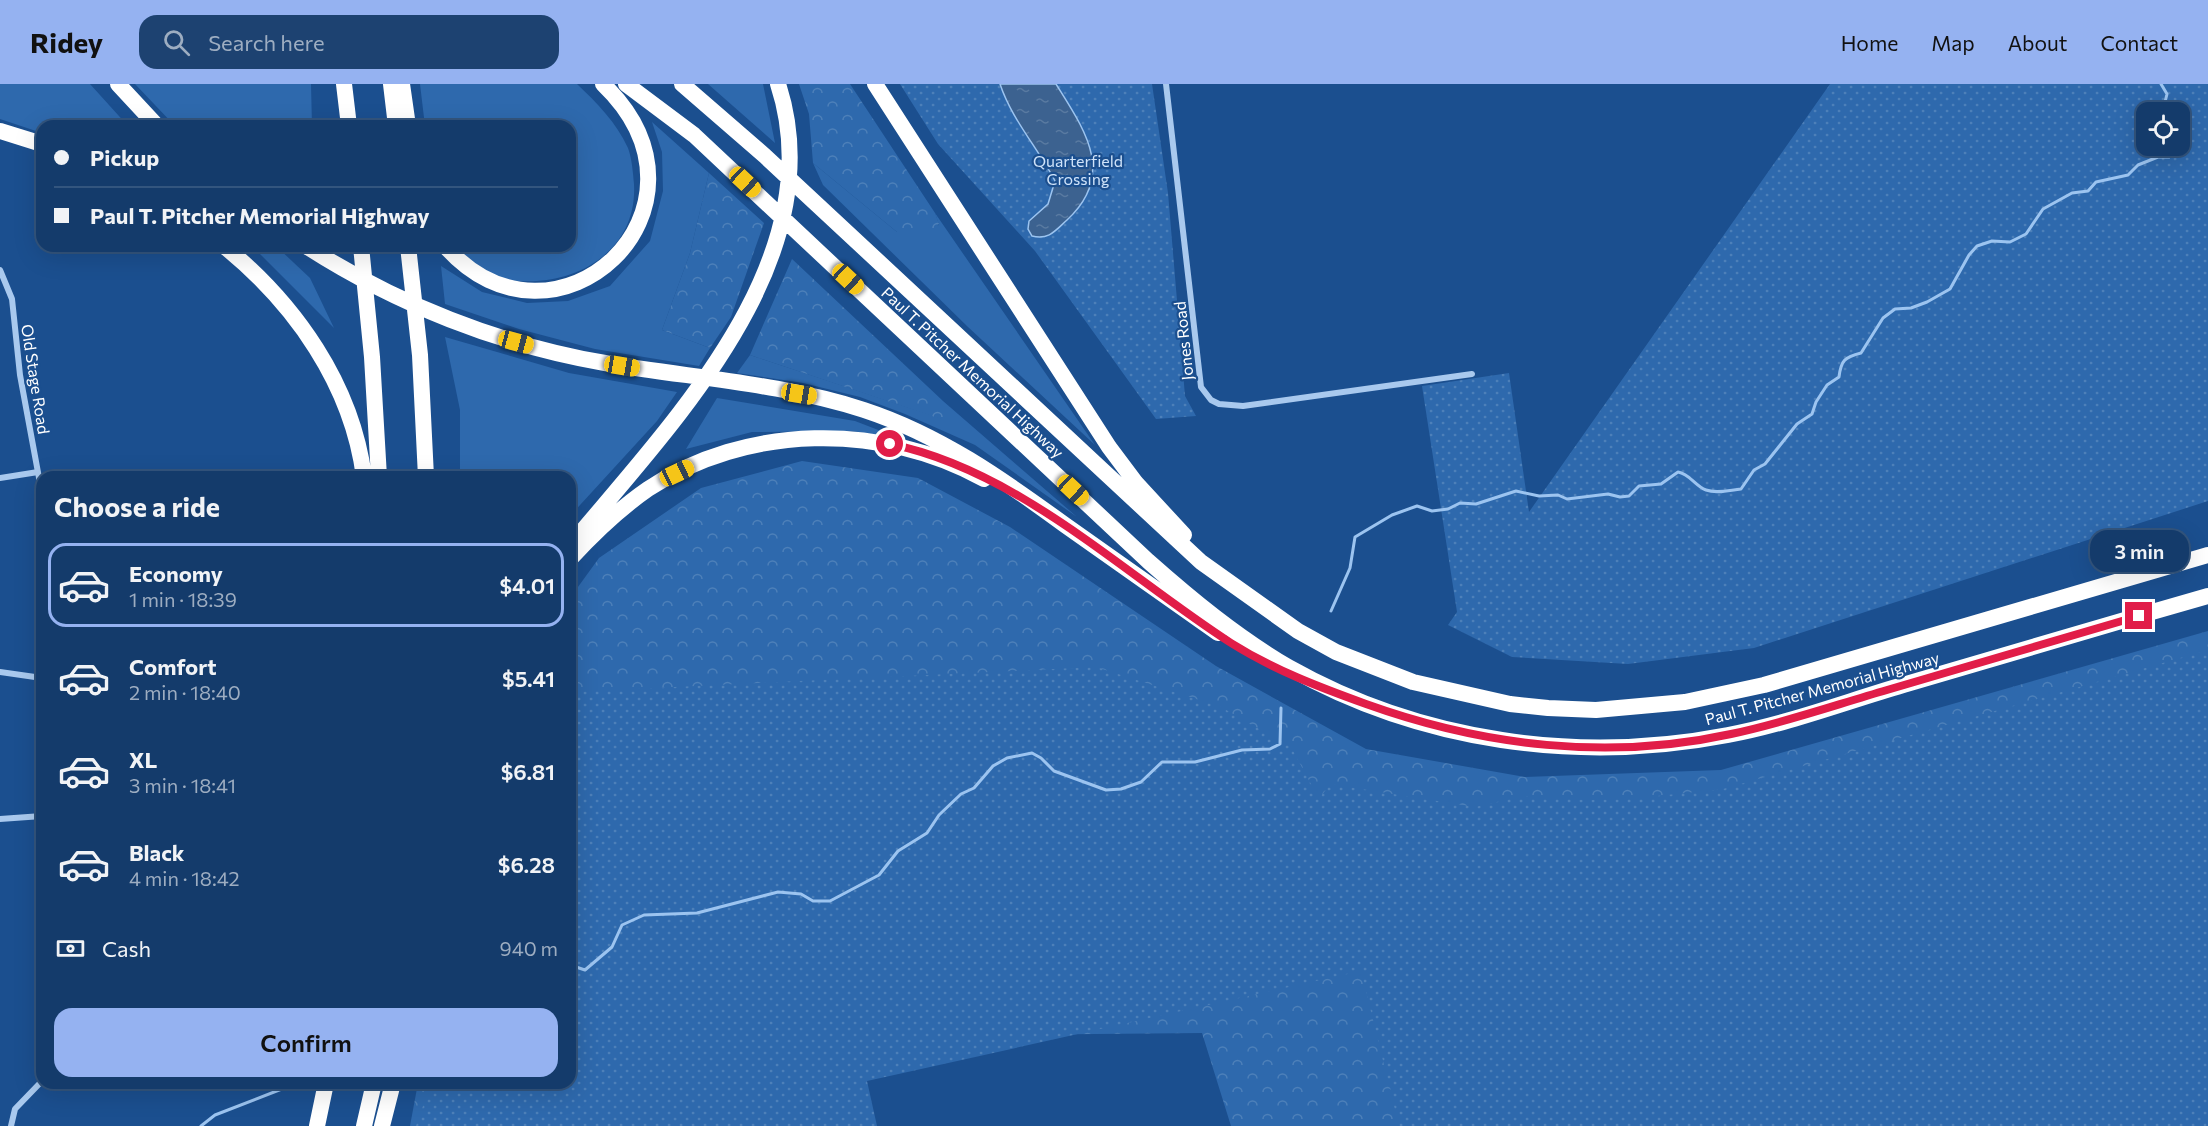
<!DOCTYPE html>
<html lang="en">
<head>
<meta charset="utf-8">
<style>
	body { margin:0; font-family:Commissioner,sans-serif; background:#1d4271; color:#f1f3f6; height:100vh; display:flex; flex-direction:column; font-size:22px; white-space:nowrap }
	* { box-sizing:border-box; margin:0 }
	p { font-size:20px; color:#9dadc1 }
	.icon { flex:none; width:33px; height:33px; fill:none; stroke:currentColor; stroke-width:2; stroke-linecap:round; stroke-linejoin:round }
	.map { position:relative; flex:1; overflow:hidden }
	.panel { position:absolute; left:36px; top:387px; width:540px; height:618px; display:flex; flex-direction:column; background:#143b6b; border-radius:18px; box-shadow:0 6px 24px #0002,0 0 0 2px #33557e }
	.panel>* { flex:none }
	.banner { position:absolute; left:36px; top:36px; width:540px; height:132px; border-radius:18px; box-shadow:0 6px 24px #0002,0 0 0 2px #33557e; display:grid; align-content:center; height:132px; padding:0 18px; background:#143b6b }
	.fabs { position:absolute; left:2136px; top:18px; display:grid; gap:12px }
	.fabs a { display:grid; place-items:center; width:54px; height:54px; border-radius:12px; background:#143b6b; box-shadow:0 6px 24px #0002,0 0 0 2px #33557e; font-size:30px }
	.end { position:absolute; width:27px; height:27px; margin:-14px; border:8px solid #e11d48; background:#fff; box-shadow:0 0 0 3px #fff }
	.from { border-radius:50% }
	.bubble { position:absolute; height:42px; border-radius:18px; background:#143b6b; box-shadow:0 6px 24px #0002,0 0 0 2px #33557e; font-size:20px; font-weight:600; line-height:42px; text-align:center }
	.car { position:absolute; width:18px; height:36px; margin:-18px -9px; border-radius:8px; box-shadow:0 0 4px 2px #0007; background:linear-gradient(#f5c518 24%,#345 0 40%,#f5c518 0 76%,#345 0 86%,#f5c518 0) }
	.banner b { display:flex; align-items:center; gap:21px; height:57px; font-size:22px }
	.banner b+b { border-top:2px solid #33557e }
	.banner i { width:15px; height:15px; background:#f1f3f6 }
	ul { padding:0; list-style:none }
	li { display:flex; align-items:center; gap:18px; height:84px; margin:0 12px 9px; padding:0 6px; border:3px solid transparent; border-radius:18px }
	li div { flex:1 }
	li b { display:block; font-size:22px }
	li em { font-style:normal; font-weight:600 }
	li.on { border-color:#95b2f1 }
	li>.icon { width:54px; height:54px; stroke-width:1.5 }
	h2 { padding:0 18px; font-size:27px; line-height:72px }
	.pay { display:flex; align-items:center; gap:15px; height:66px; padding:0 18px; font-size:22px }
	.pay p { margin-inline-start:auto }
	.primary-button { display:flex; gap:12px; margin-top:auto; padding:12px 18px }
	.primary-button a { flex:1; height:69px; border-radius:18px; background:#95b2f1; color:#111; font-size:24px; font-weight:600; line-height:69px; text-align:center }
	header { display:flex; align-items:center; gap:36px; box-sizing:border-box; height:84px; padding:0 30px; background:#95b2f1; color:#111 }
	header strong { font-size:28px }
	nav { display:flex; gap:33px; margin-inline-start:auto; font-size:21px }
	.search { width:420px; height:54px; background:#1d4271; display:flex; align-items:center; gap:15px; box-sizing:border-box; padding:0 21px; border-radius:18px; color:#9dadc1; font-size:22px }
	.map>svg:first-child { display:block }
</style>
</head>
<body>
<header>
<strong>Ridey</strong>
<div class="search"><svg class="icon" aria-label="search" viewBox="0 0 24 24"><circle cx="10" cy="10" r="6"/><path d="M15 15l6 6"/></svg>Search here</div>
<nav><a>Home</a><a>Map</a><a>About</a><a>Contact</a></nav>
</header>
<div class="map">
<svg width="2208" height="1042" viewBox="0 0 2208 1042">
	<defs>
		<pattern id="forest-crowns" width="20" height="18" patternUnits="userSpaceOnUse" patternTransform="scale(1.5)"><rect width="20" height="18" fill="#2e69ad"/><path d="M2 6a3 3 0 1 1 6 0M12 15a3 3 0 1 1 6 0" fill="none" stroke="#4d80b9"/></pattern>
		<pattern id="park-dots" width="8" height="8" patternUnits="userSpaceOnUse" patternTransform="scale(1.5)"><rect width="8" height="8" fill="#2e69ad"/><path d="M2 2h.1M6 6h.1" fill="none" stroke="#4d80b9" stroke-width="1.8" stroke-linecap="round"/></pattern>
		<pattern id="water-ripples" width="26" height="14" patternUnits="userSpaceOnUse" patternTransform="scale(1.5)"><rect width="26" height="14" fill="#3c6290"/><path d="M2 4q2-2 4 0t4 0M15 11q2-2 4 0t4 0" fill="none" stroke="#597aa1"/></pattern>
	</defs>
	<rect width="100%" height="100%" fill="#1b4f8f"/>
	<path fill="#2e69ad" d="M0,0H90L128,42H42V49L0,35Z
		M135,0H311L312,42H175Z
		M420,0H577C597,19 616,38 628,64C632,75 633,89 634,100C638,171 568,207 504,195C487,191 468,174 455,162H570V42H425Z
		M708,0H763L775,59Z
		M652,38L709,89L690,169L662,246L710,264L699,282L595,265L519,245L445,220L441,182L482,208L527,219L568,217L610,202L650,157L663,107L662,68Z
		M813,79L897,148L939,141L935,129L1095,361L968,243L823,101Z
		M252,162H276L310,194L334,244Z
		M445,253L569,289L677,308L657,337L570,432V393H460V326Z
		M750,271L943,335V317L1077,433L975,361L905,330L860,313L803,299L737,289Z
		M717,314L855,337L899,354L852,347L752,348L686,365Z"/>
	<path fill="url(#forest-crowns)" d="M799,0H850L935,129L939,140L928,152L897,148L813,79L809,30Z
		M709,89L764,139L731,233L710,264L662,246L690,169Z
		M792,175L943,317L944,336L750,271Z
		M802,377L918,394L1010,443L1216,582L1366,665L1525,693L1721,686L2208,547V866L1438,1042H1231L1202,949L980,951L854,985L866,1042H410L418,999H570V514L599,474L701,404Z"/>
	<path fill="url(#park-dots)" fill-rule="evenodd" d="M900,0H1152L1168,109L1185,312L1196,332L1156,335L1035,167L938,60Z
		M1830,0H2208V417L1754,564L1628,580L1512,573L1448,541L1457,528L1422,302L1509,289L1529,428ZM2146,28H2180V62H2146Z
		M2208,566V1042H1399L1361,887L867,997L877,1042H416L431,999H570V608L1096,583L1221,623L1291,663L1319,715L1330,700L1475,723L1523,712L1587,716L1629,715L1723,705Z"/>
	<path fill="url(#water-ripples)" stroke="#9cc4f0" stroke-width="1.5" d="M1000,0H1056C1084,45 1117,90 1067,136C1055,147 1049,156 1032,152L1028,145L1029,137L1048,120L1055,97C1038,64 1012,36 1000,0Z"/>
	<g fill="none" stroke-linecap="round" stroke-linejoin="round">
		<path stroke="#9cc4f0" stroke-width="3" d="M2161,0L2167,10L2165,18L2172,28
			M2180,33L2184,40L2180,58
			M1331,527L1350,484L1355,453L1392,431L1417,422L1432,427L1448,425L1460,419L1476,420L1516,407L1539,412L1558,411L1567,415L1608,410L1620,413L1629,412L1639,402L1661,400L1678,388C1690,390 1695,402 1706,406C1717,410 1730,406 1741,405L1754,386L1765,380L1797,340L1812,330L1816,318L1827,301L1839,293C1841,276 1845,273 1861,269L1883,234L1895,225L1911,224L1927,218L1950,205L1969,171L1977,162L1992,157L2010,158L2026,150L2043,125L2072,109L2088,107L2096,98L2128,91L2138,81L2158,73H2169L2178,62
			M570,881L585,886L612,863L622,841L644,831L697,829L778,808L801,810L813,817H830L879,791L898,767L927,749L939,731L961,710L974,704L993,682L1007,674L1032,669L1041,674L1054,687L1106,706L1121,705L1141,698L1162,678H1195L1242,666L1270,665L1280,660L1281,624
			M201,1042L215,1031L292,1001"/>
		<path stroke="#a9c9ee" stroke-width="6" d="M1166,0L1201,303L1211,316L1219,320L1243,322L1472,290
			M0,186L12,215L20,291L42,410
			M0,394L38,388
			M0,588L42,594
			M0,735L42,732
			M11,1042L15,1025L42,997"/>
		<path stroke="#fff" stroke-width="16" d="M118,0L157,42
			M344,0L349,42
			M391,0L396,42
			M402,0L408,42
			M626,0L694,51L1148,477C1192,516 1237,553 1288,583C1421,658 1578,680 1728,651C1787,640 1845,618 1903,601C2004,571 2106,541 2208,512
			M682,0L765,72L1201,478L1298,547L1336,568L1413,598L1510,620L1548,624L1596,626L1685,618L1764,601L2208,471
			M875,0L1109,363L1136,399L1184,451
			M0,47L42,60
			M224,162C295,220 352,300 364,393
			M306,162C396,220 500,261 605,279C691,294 781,299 864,326C940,351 1002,395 1065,441C1116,477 1167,513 1218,549
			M361,162L372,273L379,393
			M408,162L420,271L426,393
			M445,162C555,287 732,124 603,0
			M573,458C673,338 835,173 778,0
			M570,475C594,449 619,425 648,405C746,340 882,338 984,395
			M317,1042L326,999
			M364,1042L374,999
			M382,1042L393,999"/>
	</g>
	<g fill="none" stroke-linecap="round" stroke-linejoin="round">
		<path stroke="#e11d48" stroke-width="8" d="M890,360C1018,386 1124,490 1231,559C1274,586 1319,603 1366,620C1483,662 1609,677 1731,650C1784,639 1835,621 1887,606C1971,581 2055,557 2139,532"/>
	</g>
	<g text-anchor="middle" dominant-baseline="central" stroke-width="4.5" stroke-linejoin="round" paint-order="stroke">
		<g font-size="16" fill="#cfe3fa" stroke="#1b4f8f">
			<text x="1078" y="76">Quarterfield<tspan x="1078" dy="18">Crossing</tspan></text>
		</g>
		<g font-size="16" fill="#fff" stroke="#1b4f8f">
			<text transform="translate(1183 257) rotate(-96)">Jones Road</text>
			<text transform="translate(973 288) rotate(43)">Paul T. Pitcher Memorial Highway</text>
			<text transform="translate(36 295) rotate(81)">Old Stage Road</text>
			<text transform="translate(1822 604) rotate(-15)">Paul T. Pitcher Memorial Highway</text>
		</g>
	</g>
</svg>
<div class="fabs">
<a><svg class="icon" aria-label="locate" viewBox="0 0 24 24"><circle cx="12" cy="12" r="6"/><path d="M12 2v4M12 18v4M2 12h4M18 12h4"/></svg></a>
</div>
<i class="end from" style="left:890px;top:360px"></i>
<i class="end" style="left:2139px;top:532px"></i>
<div class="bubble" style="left:2090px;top:446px;width:99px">3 min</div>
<i class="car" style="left:745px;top:98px;rotate:133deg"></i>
<i class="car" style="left:848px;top:195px;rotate:133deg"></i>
<i class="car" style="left:516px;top:258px;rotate:105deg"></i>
<i class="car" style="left:622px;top:282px;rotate:99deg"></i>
<i class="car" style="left:799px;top:310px;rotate:100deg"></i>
<i class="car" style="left:677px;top:389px;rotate:65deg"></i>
<i class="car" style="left:1073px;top:406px;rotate:133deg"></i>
<div class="banner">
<b><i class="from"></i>Pickup</b>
<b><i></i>Paul T. Pitcher Memorial Highway</b>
</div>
<section class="panel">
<h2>Choose a ride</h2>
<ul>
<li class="on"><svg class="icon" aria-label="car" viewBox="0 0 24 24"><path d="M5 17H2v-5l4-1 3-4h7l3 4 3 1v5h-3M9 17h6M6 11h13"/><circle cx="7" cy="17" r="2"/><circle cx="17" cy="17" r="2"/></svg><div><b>Economy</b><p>1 min · 18:39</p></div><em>$4.01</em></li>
<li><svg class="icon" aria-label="car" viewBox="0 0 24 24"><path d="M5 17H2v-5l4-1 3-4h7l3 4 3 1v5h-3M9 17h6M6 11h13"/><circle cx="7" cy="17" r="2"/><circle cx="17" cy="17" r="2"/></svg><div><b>Comfort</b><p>2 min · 18:40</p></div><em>$5.41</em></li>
<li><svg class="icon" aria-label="car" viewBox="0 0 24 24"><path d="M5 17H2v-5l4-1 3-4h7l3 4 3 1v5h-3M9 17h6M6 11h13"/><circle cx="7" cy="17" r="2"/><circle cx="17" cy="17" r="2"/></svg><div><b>XL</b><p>3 min · 18:41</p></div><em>$6.81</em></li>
<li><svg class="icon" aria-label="car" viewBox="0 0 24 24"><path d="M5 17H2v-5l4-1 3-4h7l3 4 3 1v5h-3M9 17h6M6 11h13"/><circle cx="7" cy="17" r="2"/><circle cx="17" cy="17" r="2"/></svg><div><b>Black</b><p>4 min · 18:42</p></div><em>$6.28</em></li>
</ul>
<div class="pay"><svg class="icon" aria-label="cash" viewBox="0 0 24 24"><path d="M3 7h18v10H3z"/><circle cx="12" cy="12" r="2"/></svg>Cash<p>940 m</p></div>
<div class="primary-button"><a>Confirm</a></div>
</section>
</div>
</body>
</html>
